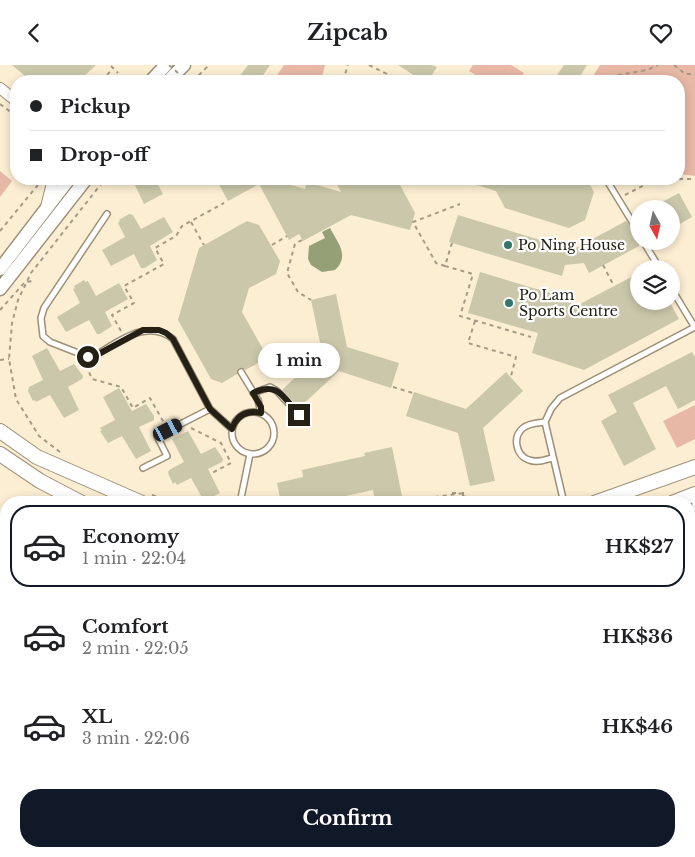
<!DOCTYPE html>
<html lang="en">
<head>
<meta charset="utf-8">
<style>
	body { margin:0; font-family:"Libre Baskerville",serif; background:#f2f2f2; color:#202124; height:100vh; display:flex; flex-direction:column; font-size:19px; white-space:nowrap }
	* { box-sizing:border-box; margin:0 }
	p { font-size:16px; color:#757577 }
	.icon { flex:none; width:28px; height:28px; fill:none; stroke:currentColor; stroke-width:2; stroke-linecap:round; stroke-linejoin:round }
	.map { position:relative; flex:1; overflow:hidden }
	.details { position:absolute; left:0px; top:431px; width:695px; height:361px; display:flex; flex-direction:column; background:#fff; border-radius:20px 20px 0 0; box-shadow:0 2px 8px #0003 }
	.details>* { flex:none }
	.guide { position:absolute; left:10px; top:10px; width:675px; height:110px; border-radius:20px; box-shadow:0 2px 8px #0003; display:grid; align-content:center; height:110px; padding:0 20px; background:#fff }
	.needle { width:32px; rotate:172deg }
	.buttons { position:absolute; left:630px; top:135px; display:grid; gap:10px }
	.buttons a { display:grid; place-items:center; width:50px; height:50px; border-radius:50%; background:#fff; box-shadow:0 2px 8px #0003; font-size:25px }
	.end { position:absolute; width:22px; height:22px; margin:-11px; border:6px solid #252016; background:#fff; box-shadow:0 0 0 2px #fff }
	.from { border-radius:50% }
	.bubble { position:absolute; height:35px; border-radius:18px; background:#fff; box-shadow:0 2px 8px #0003; font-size:16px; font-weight:700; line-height:35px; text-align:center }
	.car { position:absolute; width:15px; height:30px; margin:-15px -8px; border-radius:6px; box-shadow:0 0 4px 1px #0007; background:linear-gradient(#222 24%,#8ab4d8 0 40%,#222 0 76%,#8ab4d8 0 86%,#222 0) }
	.guide b { display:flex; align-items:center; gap:18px; height:48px; font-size:19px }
	.guide b+b { border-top:1px solid #e0e0e0 }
	.guide i { width:12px; height:12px; background:#202124 }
	ul { padding:9px 0 0; list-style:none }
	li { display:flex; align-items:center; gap:15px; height:82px; margin:0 10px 8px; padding:0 10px; border:2px solid transparent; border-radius:20px }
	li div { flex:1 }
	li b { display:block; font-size:19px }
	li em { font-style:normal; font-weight:700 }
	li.on { border-color:#111827 }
	li>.icon { width:45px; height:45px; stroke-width:1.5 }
	.primary-button { display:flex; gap:10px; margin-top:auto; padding:10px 20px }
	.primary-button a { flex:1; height:58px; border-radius:20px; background:#111827; color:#fff; font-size:20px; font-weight:700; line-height:58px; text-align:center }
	header { display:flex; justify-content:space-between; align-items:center; height:65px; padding:0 20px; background:#fff; font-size:22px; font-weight:700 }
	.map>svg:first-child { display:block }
</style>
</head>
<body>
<header><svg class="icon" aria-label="back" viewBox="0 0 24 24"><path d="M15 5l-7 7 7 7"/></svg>Zipcab<svg class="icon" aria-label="heart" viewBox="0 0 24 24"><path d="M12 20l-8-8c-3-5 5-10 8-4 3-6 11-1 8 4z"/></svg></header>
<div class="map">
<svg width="695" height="792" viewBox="0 0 695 792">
	<rect width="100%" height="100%" fill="#fceed3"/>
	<path fill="#e7b8a5" d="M284,0H325L321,16H273Z
		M473,0H511L524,8L519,16H486L469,6Z
		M600,0H695V111L679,109V16H590Z
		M0,106L12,116L0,132Z
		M695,340V374L677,383L663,356Z
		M259,786H411L414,792H248Z"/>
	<path fill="#dbab98" d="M695,561V792H414L411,786H689V564Z
		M6,691V786H259L248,792H0V696Z"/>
	<path fill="#94a176" d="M330,163C338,178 350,191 335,205L322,207L311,200L308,194L309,181L325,173L322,167Z"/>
	<path fill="#cac7aa" d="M12,0H96L79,16H31Z
		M248,0H270L259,16H236Z
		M398,0H431L437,2L428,16H423Z
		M564,0H587L577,16H553Z
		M132,114H155L163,129L144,139Z
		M216,114H288L291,120L305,124L307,117L341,127L334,114H397L415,148L410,165L351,150L303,176L299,169L289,175L259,119L228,136Z
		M464,114H587L594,127L585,155L569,163L505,143L496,126L464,116Z
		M679,128L692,152L671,164V144H649Z
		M129,149L133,150L141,164L164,152L173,167L150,181L157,195L145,203H141L134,189L111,201L102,185L125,172L118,158L120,156L119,155Z
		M458,150L570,184L576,183L626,156L639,172V181L589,208L584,198L565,200L562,211L449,177Z
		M247,156L259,160L280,196L276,209L249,223L242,247L264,286L260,297L245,305L239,303L237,309L222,318L211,314L178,255L199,183Z
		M480,207L550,228L549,232L578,240L639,208V236H669L679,254L584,305L532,288L538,268L468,248Z
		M84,215L85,217L88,216L96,231L119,218L128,234L105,247L112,261L100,269H97L89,255L66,267L57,252L80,238L73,224L75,223L74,221Z
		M336,229L347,282L399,298L391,323L339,306L299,343L282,325L322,287L311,235Z
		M47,283L60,306L74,299L83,311L82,314L68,322L79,345L64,353L50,330L36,337L35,335L33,336L28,326L29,322L43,315L32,291Z
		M692,287L695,292V335L678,344L666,321L633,338L656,384L624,401L601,356L617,347L608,330Z
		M506,307L523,326L483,363L495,416L470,421L458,368L406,351L414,327L466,344Z
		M119,323L132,346L146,339L154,351V355L139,362L151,386L136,394L122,371L108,378L100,366L102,365L100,363L115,355L103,332Z
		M188,366L201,389L215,382L223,394L222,397L208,404L220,428L204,436L191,413L177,420L175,417L173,419L168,408L169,405L184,397L172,374Z
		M392,382L403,436L388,438L387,433L375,435L373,425L314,438H294L293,435L281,438L277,418L303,412L302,405L365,391L364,388Z"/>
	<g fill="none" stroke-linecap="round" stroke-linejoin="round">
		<defs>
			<path id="service" d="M606,114L639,168
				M107,149L44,243L41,253L43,271L50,277L91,293C116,279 146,252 173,274L210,344L232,364
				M643,176L660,204
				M671,223L694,261
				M241,307L258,335L261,348
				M253,328L270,322L277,326L299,350
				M232 368a21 21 0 1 1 42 0a21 21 0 1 1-42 0Z
				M545,357C538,358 529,358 523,363C512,372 516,391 529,395C537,398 544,395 552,393
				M143,403L167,391L157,371L210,344
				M240,438L250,389
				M564,438L545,357L551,344L560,333L695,262
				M689,475L694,463L695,433"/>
			<path id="minor" d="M0,23L16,36
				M46,142L53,114"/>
			<path id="tertiary" d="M151,16L166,0
				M168,16L184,0
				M0,204L69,114
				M0,224L86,114"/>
			<path id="secondary" d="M0,366L37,392L142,438
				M0,389L40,416L82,438
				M594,438L695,402
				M672,438L695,429"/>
		</defs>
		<use href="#service" stroke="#9d9077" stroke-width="8"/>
		<use href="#minor" stroke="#9d9077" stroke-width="12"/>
		<use href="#tertiary" stroke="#9d9077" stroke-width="15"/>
		<use href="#secondary" stroke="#9d9077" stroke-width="16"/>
		<path stroke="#a49a86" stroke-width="2" stroke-dasharray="4 4" stroke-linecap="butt" d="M369,0L401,16
			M674,0L685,9H695
			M111,1L118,8
			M197,11L202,16
			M102,16L113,3
			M193,16L209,0
			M209,16L214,11L219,16
			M343,16L348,0
			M596,16V14L647,5L658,0
			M0,39L16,51
			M180,114L182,119L187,114
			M679,114H695
			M625,130L656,114
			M191,157L204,180
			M0,166L37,121L40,114
			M302,175L295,179L287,208L298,227L311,235
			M452,178L445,201L473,209L460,251L531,272
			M272,180L287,171
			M603,200L614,221
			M445,201L436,198L413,157L460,139
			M0,245L25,217L35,216
			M475,256L468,278L516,292L511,311
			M121,266L112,250L134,238L124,221L164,199L155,183L176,171L182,161L224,138
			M0,295L9,294
			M86,300L92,314L121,322L133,343L150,333L164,358
			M393,322L413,328
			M191,363L221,378L231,398L212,408
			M60,387L39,371L16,334L9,294L12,258L18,235L31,208L105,114
			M152,430L176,438
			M572,435L584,432
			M414,438V435L464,428L465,432L434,438
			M428,438L435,436
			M222,786L236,792
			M456,786L477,792
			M252,787L261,792
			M136,792L139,786
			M235,792L241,788L255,786
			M313,792L314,786"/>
		<use href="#service" stroke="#fff" stroke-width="5"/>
		<use href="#minor" stroke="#fff" stroke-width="10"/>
		<use href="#tertiary" stroke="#fff" stroke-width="12"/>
		<use href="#secondary" stroke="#fff" stroke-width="14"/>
		<path stroke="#a49a86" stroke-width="2" stroke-dasharray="4 4" stroke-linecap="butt" d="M169,0L187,16
			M463,427V431
			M452,428H456L457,438"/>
	</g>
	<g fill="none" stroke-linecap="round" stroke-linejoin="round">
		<path stroke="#252016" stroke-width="6" d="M88,292L91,293L143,265H159L166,268L173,274L210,344L232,364C237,350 247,345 261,348V342L253,328C278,316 283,332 299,350"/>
	</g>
	<g fill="#33776b" stroke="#fdfdfd" stroke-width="2">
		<circle cx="508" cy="180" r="5"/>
		<circle cx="509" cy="238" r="5"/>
	</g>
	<g text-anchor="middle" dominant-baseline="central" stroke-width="4.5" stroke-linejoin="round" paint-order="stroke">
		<g font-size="14" fill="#252016" stroke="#fdfdfd" text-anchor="start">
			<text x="518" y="180">Po Ning House</text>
			<text x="519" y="230">Po Lam<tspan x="519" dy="16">Sports Centre</tspan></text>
		</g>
	</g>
</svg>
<div class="buttons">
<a><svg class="needle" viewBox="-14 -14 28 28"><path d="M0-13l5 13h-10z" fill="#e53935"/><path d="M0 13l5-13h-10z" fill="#757577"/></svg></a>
<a><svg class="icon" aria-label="layers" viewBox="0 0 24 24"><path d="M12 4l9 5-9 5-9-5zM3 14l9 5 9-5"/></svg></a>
</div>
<i class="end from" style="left:88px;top:292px"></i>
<i class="end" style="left:299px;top:350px"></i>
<div class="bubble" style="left:258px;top:278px;width:82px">1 min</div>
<i class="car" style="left:168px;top:365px;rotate:63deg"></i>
<div class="guide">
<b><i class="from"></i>Pickup</b>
<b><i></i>Drop-off</b>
</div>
<section class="details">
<ul>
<li class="on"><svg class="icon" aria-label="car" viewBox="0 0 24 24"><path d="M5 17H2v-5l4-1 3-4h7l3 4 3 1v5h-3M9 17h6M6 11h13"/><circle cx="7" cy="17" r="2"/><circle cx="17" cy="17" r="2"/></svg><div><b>Economy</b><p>1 min · 22:04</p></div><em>HK$27</em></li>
<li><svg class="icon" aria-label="car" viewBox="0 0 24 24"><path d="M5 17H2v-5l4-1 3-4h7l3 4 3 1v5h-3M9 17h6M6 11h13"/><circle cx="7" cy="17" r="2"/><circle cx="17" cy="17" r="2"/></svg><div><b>Comfort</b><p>2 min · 22:05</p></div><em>HK$36</em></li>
<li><svg class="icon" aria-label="car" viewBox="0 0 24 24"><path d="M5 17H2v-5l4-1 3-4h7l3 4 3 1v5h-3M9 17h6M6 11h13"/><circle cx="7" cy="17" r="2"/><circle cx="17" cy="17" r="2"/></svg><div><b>XL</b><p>3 min · 22:06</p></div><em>HK$46</em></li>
</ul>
<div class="primary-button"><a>Confirm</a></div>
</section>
</div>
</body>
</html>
